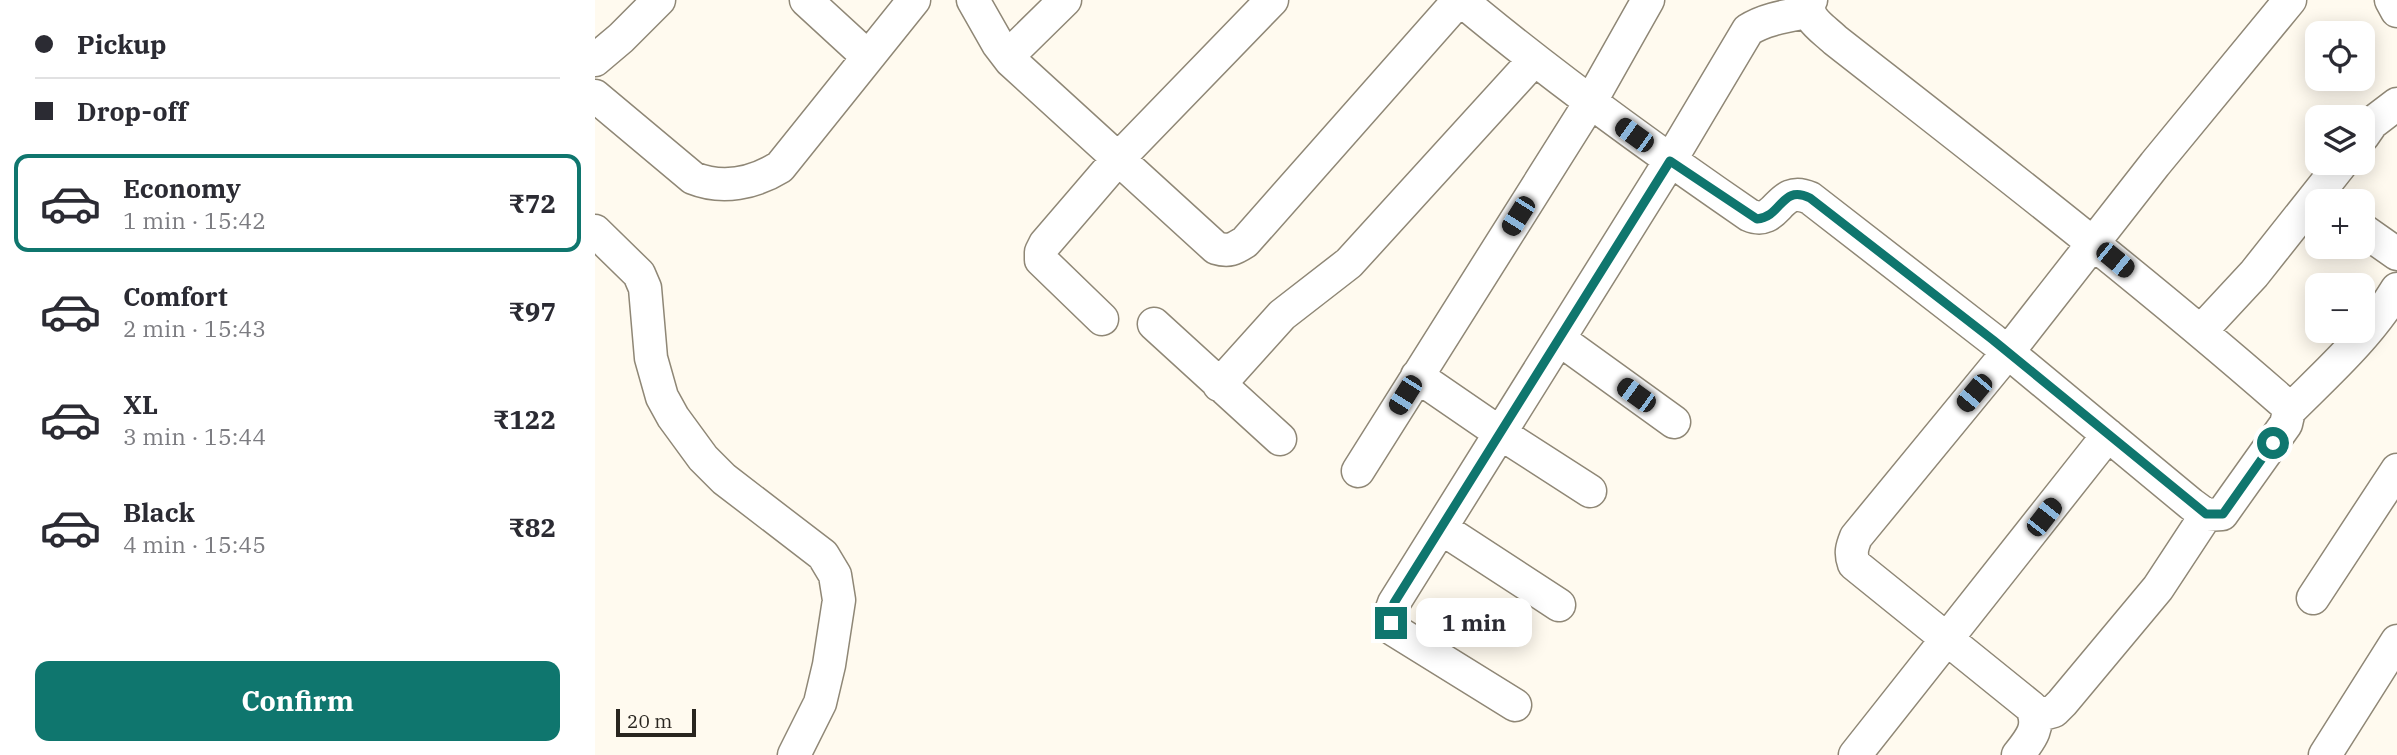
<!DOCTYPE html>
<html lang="en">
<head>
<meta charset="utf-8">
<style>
	body { margin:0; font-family:"IBM Plex Serif",serif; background:#f7f7f7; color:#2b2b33; height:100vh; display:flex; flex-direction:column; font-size:26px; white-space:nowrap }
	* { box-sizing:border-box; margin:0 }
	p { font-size:23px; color:#7c7c81 }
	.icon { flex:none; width:38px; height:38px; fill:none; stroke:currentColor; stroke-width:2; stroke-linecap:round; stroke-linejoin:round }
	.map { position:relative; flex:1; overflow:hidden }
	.drawer { display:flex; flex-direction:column; background:#fff; width:595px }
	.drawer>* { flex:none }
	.top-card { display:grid; align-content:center; height:154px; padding:0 35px; background:#fff }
	.tools { position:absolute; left:1710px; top:21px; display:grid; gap:14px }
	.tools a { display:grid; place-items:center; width:70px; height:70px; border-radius:14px; background:#fff; box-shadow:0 4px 18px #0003; font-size:35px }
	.scale { position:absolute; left:21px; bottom:18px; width:80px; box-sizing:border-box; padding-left:7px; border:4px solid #29251f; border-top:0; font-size:19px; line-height:24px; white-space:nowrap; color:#29251f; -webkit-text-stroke:5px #fffaef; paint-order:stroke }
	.end { position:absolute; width:32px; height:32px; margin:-16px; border:9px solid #0f766e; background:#fff; box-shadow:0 0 0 4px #fff }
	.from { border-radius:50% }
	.bubble { position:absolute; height:49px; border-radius:14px; background:#fff; box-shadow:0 4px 18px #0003; font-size:23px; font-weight:700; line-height:49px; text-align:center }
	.car { position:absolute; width:21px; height:42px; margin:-21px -10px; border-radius:9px; box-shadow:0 0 5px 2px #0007; background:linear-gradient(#222 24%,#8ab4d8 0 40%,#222 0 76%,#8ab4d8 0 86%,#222 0) }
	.top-card b { display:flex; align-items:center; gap:24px; height:66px; font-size:26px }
	.top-card b+b { border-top:2px solid #e1e1e2 }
	.top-card i { width:18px; height:18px; background:#2b2b33 }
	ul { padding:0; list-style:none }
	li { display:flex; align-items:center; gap:21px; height:98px; margin:0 14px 10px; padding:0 21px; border:4px solid transparent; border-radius:14px }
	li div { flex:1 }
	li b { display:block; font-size:26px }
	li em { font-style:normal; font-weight:700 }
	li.active { border-color:#0f766e }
	li>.icon { width:63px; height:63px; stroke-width:1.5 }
	.action { display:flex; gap:14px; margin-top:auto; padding:14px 35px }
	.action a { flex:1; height:80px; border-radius:14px; background:#0f766e; color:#fff; font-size:28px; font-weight:700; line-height:80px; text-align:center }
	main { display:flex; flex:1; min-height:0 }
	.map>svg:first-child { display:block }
</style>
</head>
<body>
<main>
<section class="drawer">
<div class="top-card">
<b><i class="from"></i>Pickup</b>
<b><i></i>Drop-off</b>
</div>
<ul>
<li class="active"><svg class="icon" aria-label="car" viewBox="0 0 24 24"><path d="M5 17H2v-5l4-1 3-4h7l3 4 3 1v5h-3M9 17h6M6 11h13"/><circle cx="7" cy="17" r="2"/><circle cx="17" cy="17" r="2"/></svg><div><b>Economy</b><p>1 min · 15:42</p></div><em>₹72</em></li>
<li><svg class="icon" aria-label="car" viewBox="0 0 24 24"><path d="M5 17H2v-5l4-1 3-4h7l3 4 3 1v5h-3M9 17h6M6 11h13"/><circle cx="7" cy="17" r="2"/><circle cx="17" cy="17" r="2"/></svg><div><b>Comfort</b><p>2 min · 15:43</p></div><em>₹97</em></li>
<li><svg class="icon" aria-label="car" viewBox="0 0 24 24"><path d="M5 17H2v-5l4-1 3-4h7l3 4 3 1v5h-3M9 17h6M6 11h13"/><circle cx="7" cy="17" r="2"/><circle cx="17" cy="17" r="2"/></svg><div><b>XL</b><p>3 min · 15:44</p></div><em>₹122</em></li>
<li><svg class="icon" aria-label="car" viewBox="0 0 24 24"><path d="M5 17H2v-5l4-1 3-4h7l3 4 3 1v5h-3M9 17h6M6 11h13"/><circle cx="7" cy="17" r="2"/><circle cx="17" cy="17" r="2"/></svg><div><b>Black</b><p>4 min · 15:45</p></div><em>₹82</em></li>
</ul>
<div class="action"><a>Confirm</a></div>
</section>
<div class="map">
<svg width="1802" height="755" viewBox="0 0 1802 755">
	<rect width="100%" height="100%" fill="#fffaef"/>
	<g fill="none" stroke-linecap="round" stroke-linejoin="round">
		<defs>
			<path id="street" d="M211,0L273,57
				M378,0L403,44L416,61L621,248C634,252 639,249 650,242L864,0
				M866,0C958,77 1055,147 1154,215C1184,228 1182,183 1215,198L1398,340L1596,504L1611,515L1627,514L1691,424L1694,411L1690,404C1545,277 1392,159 1240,40C1229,29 1207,17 1216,0
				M1796,0L1802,11
				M413,56L470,0
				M0,60L26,38L64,0
				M0,96L98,178C128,190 159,183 185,167L319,0
				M1768,136L1777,123L1802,104
				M1768,230L1802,254
				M0,231L44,274L50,288L56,358L67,397L78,417L108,458L129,479L228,555L240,575L244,600L234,665L225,703L199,755
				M507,319L446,260V252L450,244L523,159L677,0
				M559,324L685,439
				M1606,331L1659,274L1747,163
				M964,339L1079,422
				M822,376L905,433L995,491
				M624,385L687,315L754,263L939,60
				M1694,411C1732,373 1774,336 1802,289
				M763,471L996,101L1053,0
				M846,528L964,605
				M1718,598L1802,470
				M920,705L799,630L795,614L799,603L1075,161L1153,30C1170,19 1192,16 1213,12
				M1441,716L1459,711L1467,703L1563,588L1611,515
				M1260,755L1513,435
				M1423,755C1435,740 1447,726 1436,707L1259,564C1255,553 1257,547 1261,537L1413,352L1560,164L1695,0
				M1730,755L1802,641"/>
		</defs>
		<use href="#street" stroke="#8f8776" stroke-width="35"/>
		<use href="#street" stroke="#fff" stroke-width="32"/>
	</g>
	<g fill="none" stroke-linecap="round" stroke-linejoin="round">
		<path stroke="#0f766e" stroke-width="9" d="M796,623L795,614L799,603L1075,161L1162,219C1187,217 1186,184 1215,198L1398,340L1611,514H1628L1678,443"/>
	</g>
</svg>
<div class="tools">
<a><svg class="icon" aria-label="locate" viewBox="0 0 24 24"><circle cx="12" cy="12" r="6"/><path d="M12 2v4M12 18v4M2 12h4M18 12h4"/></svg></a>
<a><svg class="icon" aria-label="layers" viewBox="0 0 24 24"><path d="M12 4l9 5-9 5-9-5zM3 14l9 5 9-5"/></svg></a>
<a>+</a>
<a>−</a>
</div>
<div class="scale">20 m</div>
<i class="end from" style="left:1678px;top:443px"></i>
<i class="end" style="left:796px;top:623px"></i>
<div class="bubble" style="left:821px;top:598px;width:116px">1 min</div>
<i class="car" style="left:1039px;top:135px;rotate:306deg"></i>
<i class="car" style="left:923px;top:216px;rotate:212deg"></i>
<i class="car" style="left:1520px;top:260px;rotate:129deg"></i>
<i class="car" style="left:1379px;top:393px;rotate:220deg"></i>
<i class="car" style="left:810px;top:395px;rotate:212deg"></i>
<i class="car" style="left:1041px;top:395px;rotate:306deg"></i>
<i class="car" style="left:1449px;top:517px;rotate:38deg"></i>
</div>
</main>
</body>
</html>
